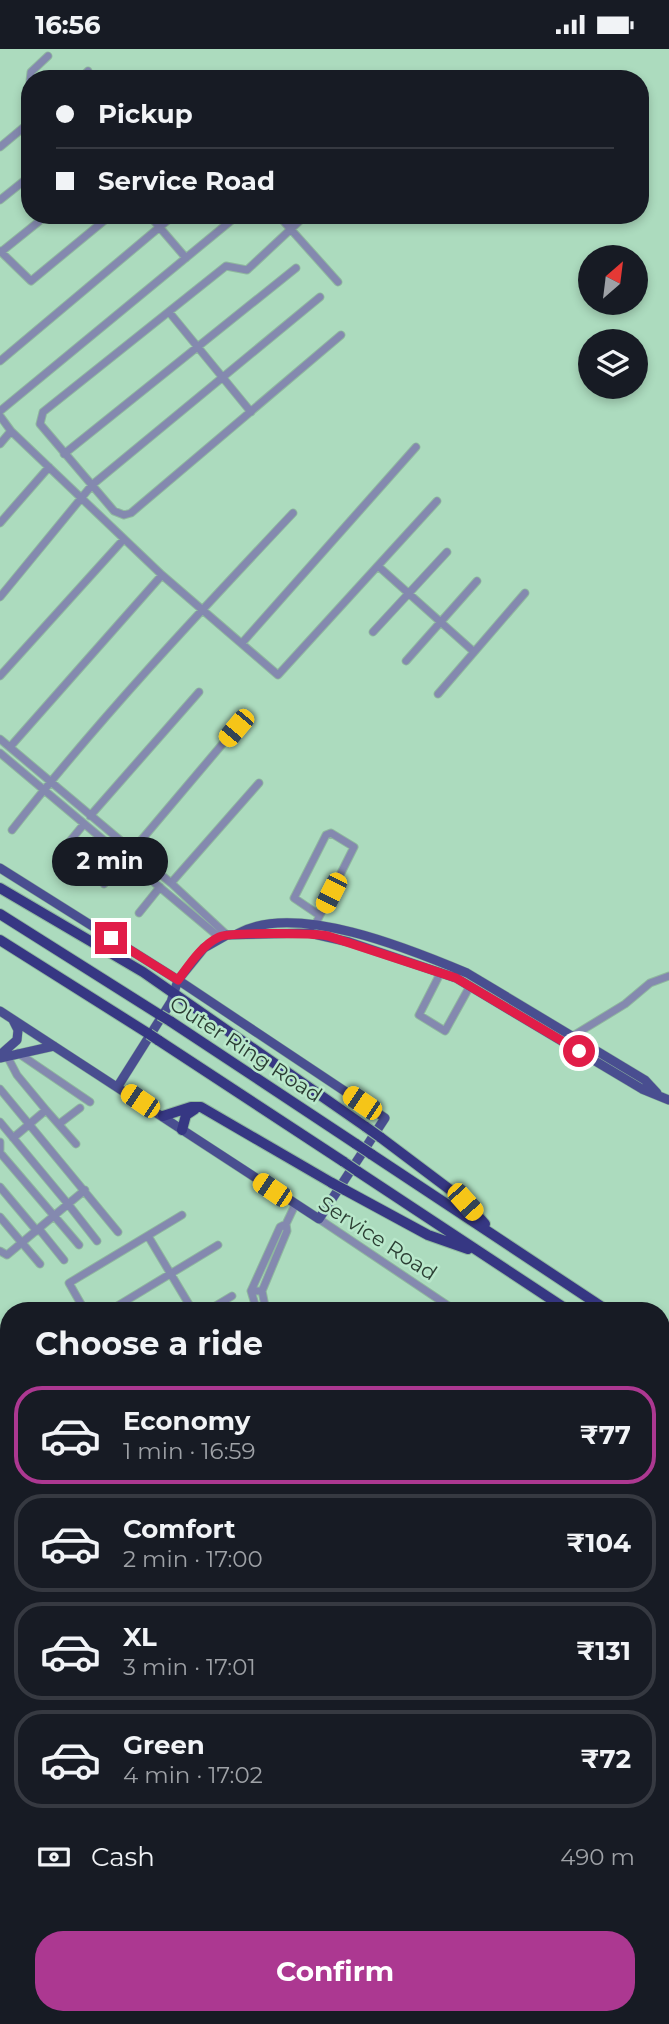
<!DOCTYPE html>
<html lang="en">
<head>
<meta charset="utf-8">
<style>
	body { margin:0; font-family:Montserrat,sans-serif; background:#20242c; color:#f1f3f6; height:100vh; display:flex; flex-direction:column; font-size:26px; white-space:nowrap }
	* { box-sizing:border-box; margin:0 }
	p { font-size:23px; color:#9ea1a6 }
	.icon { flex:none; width:38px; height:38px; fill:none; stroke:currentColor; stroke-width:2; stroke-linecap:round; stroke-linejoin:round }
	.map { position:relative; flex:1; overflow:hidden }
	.side { position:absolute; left:0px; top:1253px; width:670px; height:723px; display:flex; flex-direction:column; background:#171b24; border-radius:28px 28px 0 0; box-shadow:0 4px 10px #0003 }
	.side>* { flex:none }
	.banner { position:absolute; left:21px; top:21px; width:628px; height:154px; border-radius:28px; box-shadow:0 4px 10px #0003; display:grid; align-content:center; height:154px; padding:0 35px; background:#171b24 }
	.needle { width:46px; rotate:28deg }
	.tools { position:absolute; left:578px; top:196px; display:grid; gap:14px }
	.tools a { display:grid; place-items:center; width:70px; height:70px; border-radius:50%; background:#171b24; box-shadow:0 4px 10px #0003; font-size:35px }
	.end { position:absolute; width:32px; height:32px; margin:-16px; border:9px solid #e11d48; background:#fff; box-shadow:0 0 0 4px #fff }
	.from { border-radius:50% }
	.bubble { position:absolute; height:49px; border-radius:24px; background:#171b24; box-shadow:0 4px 10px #0003; font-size:23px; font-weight:700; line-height:49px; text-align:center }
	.car { position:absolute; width:21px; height:42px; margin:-21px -10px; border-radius:9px; box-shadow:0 0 5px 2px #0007; background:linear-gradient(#f5c518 24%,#345 0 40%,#f5c518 0 76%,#345 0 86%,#f5c518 0) }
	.banner b { display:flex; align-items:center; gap:24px; height:66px; font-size:26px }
	.banner b+b { border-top:2px solid #363941 }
	.banner i { width:18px; height:18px; background:#f1f3f6 }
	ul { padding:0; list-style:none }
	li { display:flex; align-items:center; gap:21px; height:98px; margin:0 14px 10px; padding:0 21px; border:4px solid #363941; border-radius:28px }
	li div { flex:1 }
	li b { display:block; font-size:26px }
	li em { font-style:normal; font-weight:700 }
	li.on { border-color:#ac3891 }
	li>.icon { width:63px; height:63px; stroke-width:1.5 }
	h2 { padding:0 35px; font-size:32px; line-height:84px }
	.pay { display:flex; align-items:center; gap:18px; height:77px; padding:0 35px; font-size:26px }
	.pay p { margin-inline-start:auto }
	.button { display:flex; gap:14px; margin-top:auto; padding:14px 35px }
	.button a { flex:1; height:80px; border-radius:28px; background:#ac3891; color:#fff; font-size:28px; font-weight:700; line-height:80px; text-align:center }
	.status { display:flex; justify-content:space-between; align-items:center; height:49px; padding:0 35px; background:#171b24; direction:ltr }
	.status svg { height:19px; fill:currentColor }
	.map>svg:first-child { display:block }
</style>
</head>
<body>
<div class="status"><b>16:56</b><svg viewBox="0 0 49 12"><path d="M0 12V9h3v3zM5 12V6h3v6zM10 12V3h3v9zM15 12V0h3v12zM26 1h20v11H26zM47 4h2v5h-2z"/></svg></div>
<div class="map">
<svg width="669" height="1975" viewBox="0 0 669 1975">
	<rect width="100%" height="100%" fill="#acdbbe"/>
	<path fill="#1589a3" d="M669,1824V1912L662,1907V1852Z"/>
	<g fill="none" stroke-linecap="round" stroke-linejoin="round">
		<defs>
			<path id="minor" d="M80,30L88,22
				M30,32L31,23L48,7
				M0,98L30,73
				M0,151L30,127
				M149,166L186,209
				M278,166L338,233
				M306,166L247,221L226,217L43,363L40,375L114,462L124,466L131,464L341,286
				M0,202L31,232L111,166
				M1,203L47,166
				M169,263L251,363
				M0,312L174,166
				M0,362L238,166
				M0,367L11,382L162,526L278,626L437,452
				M0,395L11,382
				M64,405L296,219
				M0,474L49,418
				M378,517L473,602
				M0,548L92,436L320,248
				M373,583L447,503
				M242,594L416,398
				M406,612L477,532
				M0,627L124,490
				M438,645L525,544
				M0,690L171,834L227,886
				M10,698L162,526
				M0,704L219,888
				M90,767L199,643
				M12,781C99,670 196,567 293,464
				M132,802L236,679
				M61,803L84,775
				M171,834L259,734
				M104,835L126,809
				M139,864L160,838
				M315,876L354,798L331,784L326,786L294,849L319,866
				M441,923L419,966L445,982L470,937
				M571,988L625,955L650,934L669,927
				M18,1004L90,1053
				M7,1007L17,1026L46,1061L13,1089
				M0,1040L118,1183
				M46,1061L76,1095
				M0,1073L68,1155L85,1141
				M59,1075L80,1059
				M0,1093V1101
				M2,1106L79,1196
				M0,1138L37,1182
				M0,1168L40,1215
				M319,1170L456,1262
				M39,1180L64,1211
				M148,1187L193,1262
				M0,1202L7,1206L68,1155L97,1192
				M251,1242L257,1262
				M262,1242H251L280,1178L286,1175
				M24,1259L26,1262
				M85,1262L69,1234L182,1166
				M109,1262L218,1196
				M207,1262L232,1247
				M266,1262L262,1242L287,1182L286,1175L295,1156
				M0,1328L9,1323
				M0,1339L9,1368
				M662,1395L669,1399
				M0,1416L9,1409
				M0,1484L9,1477
				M662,1495L669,1478
				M0,1544L9,1554
				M0,1554L9,1546
				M0,1614L9,1606
				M665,1679L669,1670
				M0,1699L9,1691
				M0,1738L9,1740
				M662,1814L669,1803
				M0,1897L9,1871
				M0,1962L9,1965
				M15,1967L38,1975
				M270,1967L286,1975
				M85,1975L87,1967
				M136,1975L139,1967
				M195,1975L199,1967
				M237,1975L241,1967
				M325,1975L328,1967
				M368,1975L372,1967"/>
			<path id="major" d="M0,819L178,931L385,1069L319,1170L0,962
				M237,885C294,852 410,900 467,924L645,1031L657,1044
				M1,1005L17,991L18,981L13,971
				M0,1009L54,997
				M118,1037L171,953L178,931L204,899L227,886L309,884L349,893L456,929L642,1040L669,1051"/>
			<path id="highway" d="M0,839L143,923L366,1078
				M0,865L160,966
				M0,891L149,985
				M170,972L356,1095
				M158,991L344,1113
				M163,1067L191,1058H201L332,1134
				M182,1081L186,1066L195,1060
				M380,1088L465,1152L485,1175
				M371,1105L608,1262
				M357,1122L569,1262
				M345,1141L428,1186L468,1200
				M662,1296L669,1301
				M662,1321L669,1326"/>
		</defs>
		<use href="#minor" stroke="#90b89f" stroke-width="9"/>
		<use href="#major" stroke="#90b89f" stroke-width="10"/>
		<use href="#highway" stroke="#90b89f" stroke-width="12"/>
		<use href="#minor" stroke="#8489af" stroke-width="7"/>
		<use href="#major" stroke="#494e90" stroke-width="9"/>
		<use href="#highway" stroke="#363783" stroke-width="10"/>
		<defs>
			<path id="highway-bridge" d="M160,966L170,972
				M149,985L158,991
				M366,1078L380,1088
				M356,1095L371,1105
				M344,1113L357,1122
				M332,1134L345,1141"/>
		</defs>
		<use href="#highway-bridge" stroke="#90b89f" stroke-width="12" stroke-linecap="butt"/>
		<use href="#highway-bridge" stroke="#363783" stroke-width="10"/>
	</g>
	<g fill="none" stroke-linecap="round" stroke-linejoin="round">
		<path stroke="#e11d48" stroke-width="9" d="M111,889L178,931C189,916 202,896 219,888C230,883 314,884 328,887L456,929L579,1002"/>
	</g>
	<g text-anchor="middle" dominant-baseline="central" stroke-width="5" stroke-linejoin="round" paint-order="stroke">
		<g font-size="21" fill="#2b3e33" stroke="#b9e8cb">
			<text transform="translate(246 1000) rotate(33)">Outer Ring Road</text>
			<text transform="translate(378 1189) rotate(33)">Service Road</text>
		</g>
	</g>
</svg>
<div class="tools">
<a><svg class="needle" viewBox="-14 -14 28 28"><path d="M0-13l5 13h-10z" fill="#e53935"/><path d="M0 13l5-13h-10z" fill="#9ea1a6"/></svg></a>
<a><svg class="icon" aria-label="layers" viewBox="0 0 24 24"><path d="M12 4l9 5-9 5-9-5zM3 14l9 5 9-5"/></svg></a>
</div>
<i class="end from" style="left:579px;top:1002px"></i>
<i class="end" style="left:111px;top:889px"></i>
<div class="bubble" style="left:52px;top:788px;width:116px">2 min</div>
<i class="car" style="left:236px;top:679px;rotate:220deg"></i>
<i class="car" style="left:331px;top:844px;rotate:207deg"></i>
<i class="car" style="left:140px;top:1052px;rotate:304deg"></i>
<i class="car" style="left:362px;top:1054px;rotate:304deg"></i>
<i class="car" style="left:272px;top:1141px;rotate:304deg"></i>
<i class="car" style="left:465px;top:1153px;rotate:138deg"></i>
<div class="banner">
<b><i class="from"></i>Pickup</b>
<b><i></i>Service Road</b>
</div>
<section class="side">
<h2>Choose a ride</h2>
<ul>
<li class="on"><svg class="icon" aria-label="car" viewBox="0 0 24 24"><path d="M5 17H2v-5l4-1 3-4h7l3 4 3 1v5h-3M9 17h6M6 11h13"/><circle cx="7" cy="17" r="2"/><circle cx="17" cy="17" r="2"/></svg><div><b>Economy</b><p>1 min · 16:59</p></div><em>₹77</em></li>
<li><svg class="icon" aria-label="car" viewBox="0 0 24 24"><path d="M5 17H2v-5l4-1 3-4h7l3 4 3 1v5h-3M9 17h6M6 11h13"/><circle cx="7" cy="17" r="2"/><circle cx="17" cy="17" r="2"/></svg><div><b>Comfort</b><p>2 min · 17:00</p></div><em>₹104</em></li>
<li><svg class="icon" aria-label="car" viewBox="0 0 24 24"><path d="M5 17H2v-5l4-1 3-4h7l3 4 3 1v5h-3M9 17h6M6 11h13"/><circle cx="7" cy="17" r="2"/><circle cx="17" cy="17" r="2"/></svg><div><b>XL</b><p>3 min · 17:01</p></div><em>₹131</em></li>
<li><svg class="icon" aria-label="car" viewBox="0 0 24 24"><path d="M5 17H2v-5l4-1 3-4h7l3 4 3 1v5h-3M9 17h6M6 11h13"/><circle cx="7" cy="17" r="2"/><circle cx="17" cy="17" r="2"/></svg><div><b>Green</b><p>4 min · 17:02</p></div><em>₹72</em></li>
</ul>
<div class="pay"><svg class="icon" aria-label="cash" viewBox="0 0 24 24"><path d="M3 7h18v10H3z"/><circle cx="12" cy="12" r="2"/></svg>Cash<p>490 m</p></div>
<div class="button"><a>Confirm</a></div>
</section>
</div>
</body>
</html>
